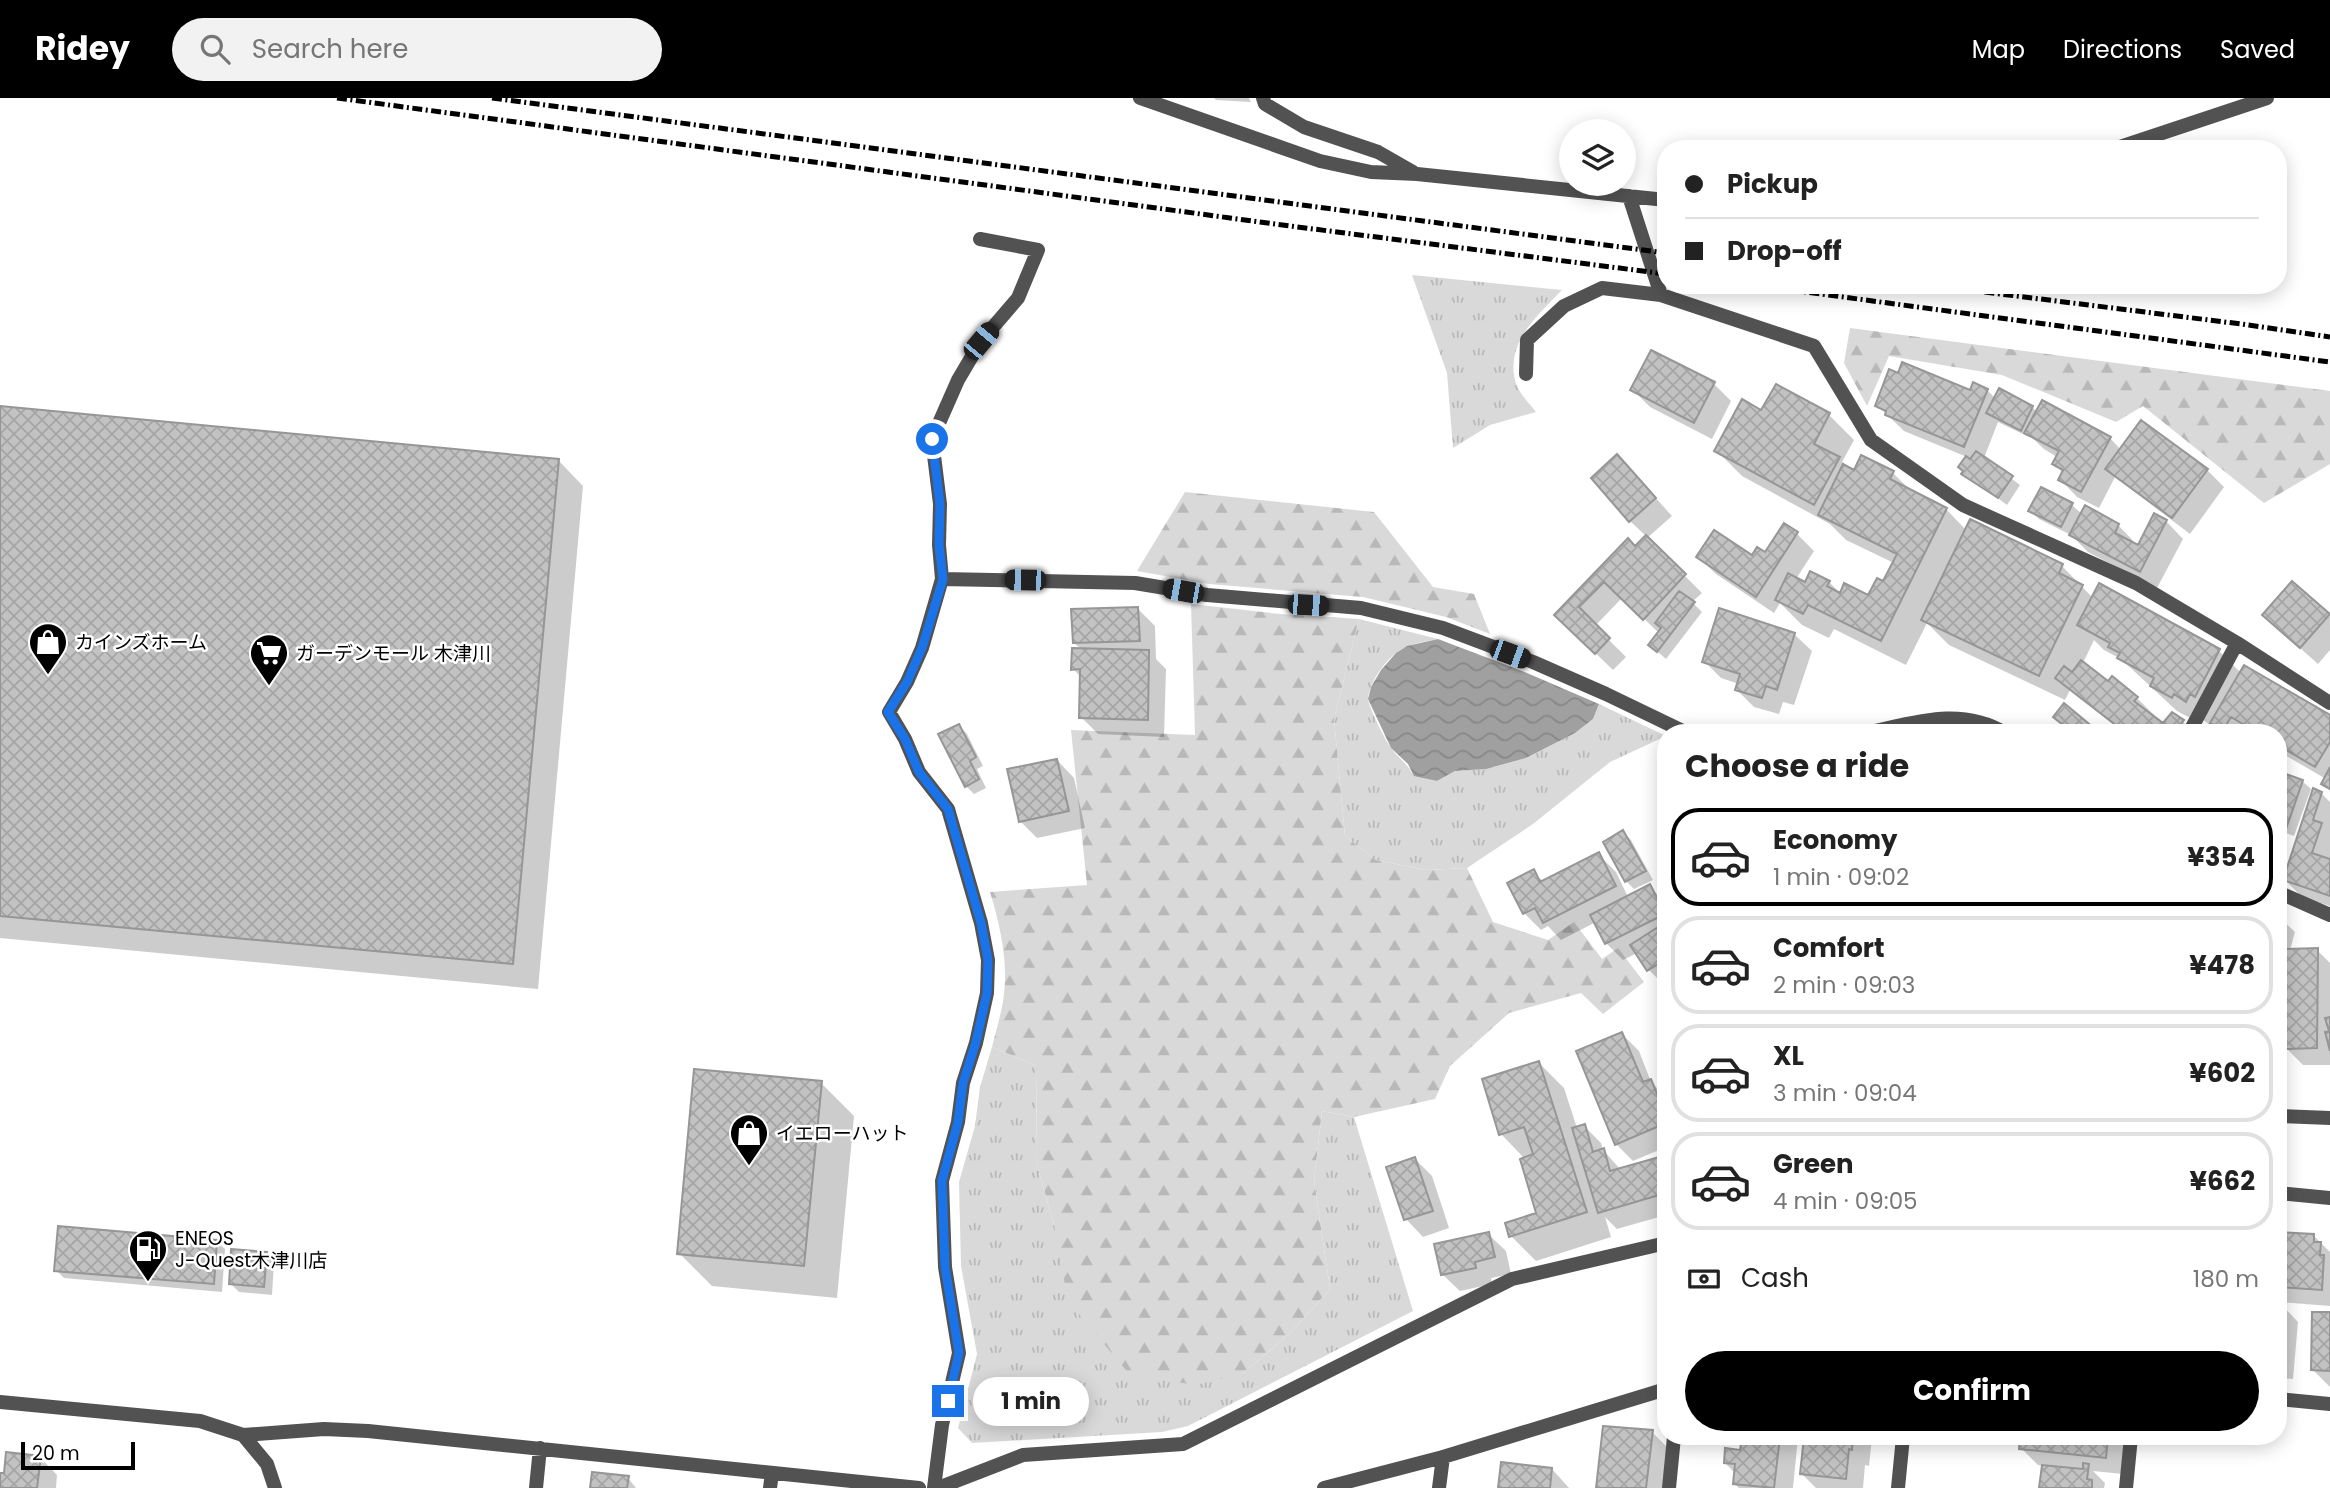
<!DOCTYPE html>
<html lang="en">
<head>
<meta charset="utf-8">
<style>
	body { margin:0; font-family:Poppins,"Noto Sans JP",sans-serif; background:#f2f2f2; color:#222; height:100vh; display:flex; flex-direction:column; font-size:26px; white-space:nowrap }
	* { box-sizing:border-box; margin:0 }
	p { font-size:23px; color:#767676 }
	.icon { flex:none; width:38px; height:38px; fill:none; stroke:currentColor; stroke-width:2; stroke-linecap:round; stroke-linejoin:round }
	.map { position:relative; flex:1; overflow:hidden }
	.sheet { position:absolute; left:1657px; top:626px; width:630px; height:721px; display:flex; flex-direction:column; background:#fff; border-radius:28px; box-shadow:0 4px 18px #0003 }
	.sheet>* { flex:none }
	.banner { position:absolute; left:1657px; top:42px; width:630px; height:154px; border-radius:28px; box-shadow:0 4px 18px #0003; display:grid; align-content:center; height:154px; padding:0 28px; background:#fff }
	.tools { position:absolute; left:1559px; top:21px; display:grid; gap:14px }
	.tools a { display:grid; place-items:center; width:77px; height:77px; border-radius:50%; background:#fff; box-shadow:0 4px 18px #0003; font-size:35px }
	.scale { position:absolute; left:21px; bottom:18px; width:114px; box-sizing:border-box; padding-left:7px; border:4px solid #000; border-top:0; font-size:19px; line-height:24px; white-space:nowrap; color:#000; -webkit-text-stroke:5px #fff; paint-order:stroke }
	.end { position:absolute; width:32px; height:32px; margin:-16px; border:9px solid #1a73e8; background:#fff; box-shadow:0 0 0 4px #fff }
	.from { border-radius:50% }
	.bubble { position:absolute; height:49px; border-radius:24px; background:#fff; box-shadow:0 4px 18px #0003; font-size:23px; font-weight:700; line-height:49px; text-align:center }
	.car { position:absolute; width:21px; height:42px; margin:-21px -10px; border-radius:9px; box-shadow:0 0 5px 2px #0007; background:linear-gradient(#222 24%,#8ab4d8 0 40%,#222 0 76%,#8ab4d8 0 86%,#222 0) }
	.banner b { display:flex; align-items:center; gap:24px; height:66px; font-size:26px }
	.banner b+b { border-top:2px solid #e0e0e0 }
	.banner i { width:18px; height:18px; background:#222 }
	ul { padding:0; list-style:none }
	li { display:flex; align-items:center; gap:21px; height:98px; margin:0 14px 10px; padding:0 14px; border:4px solid #e0e0e0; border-radius:28px }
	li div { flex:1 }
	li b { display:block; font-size:26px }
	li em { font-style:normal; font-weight:700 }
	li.active { border-color:#000 }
	li>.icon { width:63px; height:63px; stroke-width:1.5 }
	h2 { padding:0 28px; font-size:32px; line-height:84px }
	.pay { display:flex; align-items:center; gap:18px; height:77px; padding:0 28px; font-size:26px }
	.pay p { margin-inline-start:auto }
	.button { display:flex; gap:14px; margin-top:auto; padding:14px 28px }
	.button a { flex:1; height:80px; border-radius:42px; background:#000; color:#fff; font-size:28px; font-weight:700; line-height:80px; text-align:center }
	header { display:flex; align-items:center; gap:42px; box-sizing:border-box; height:98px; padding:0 35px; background:#000; color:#fff }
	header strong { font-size:33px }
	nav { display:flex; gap:38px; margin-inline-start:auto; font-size:24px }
	.search { width:490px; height:63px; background:#f2f2f2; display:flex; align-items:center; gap:18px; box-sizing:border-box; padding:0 24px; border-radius:38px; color:#767676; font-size:26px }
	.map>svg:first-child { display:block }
</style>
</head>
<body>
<header>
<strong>Ridey</strong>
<div class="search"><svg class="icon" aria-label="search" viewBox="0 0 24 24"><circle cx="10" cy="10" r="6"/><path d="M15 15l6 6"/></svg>Search here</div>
<nav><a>Map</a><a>Directions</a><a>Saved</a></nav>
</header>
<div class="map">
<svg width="2330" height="1390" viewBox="0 0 2330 1390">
	<defs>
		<pattern id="grass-tufts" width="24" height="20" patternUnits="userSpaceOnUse" patternTransform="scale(1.75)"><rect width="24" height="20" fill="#d9d9d9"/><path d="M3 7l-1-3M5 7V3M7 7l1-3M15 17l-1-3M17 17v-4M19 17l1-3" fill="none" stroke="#b8b8b8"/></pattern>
		<pattern id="forest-firs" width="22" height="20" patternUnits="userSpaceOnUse" patternTransform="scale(1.75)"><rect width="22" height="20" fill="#d9d9d9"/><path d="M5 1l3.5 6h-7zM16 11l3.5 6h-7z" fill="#b8b8b8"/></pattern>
		<pattern id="water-waves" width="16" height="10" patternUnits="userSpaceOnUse" patternTransform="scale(1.75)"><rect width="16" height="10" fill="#a0a0a0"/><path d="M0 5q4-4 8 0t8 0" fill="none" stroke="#888"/></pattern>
		<pattern id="building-cross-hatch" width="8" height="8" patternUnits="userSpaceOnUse" patternTransform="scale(1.75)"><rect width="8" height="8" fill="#c2c2c2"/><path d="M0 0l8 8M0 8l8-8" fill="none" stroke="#a5a5a5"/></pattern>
	</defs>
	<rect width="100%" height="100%" fill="#fff"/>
	<path fill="url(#grass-tufts)" d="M1412,177L1562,192C1538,217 1506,244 1515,282C1517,293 1529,305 1536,314L1490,327L1453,350L1447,275Z
		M1359,521L1438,541C1428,543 1416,545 1406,549C1389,556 1370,582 1368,600C1368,608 1385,642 1391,650C1397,659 1406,664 1412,675L1437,683L1455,673L1486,671L1526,660L1575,635L1593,621L1599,606L1666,638L1610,664L1533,726L1467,770L1426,772L1376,762L1345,738L1334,621Z
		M992,949L1037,968L1036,1063L1054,1127L1243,1275L1290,1235L1330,1191L1314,1083L1322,1013L1354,1019L1413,1213L1188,1328L1162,1334L972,1345L958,1330L977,1256L961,1168L959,1084L975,1028L980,989Z"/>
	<path fill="url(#forest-firs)" d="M1850,230L2330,293V366L2264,405L2143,308L2116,324L2002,277L1889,258L1867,308L1844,265Z
		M1185,394L1374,414L1433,489L1474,496L1490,536L1446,519L1363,499L1209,486L1137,473Z
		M1191,506L1280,516L1359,521L1334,621L1345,738L1376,762L1426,772L1467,770L1493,824L1548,842L1574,824L1602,861L1618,850L1644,884L1603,916L1581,895L1509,915L1450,968L1435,1001L1354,1019L1322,1013L1314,1083L1330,1191L1290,1235L1243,1275L1196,1287L1130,1277L1068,1203L1054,1127L1036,1063L1037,968L992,949C996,932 1002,914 1004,896C1008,862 1000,827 990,794L1087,787L1071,632L1195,637Z"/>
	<path fill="url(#water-waves)" d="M1438,541L1527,575L1599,606L1593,621L1575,635L1526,660L1486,671L1455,673L1437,683L1414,678L1408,666L1391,650L1368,601L1371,589L1381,572L1396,555L1407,548Z"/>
	<path fill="#0003" d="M1214,0H1249L1251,4L1216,2Z
		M1714,286L1731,303L1712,341L1650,309L1633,292Z
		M1987,292L1995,300L2032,309L2037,314L2110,340L2121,352L2207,372L2224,389L2190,436L2115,379L2099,410L2077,399L2060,381L2063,375L2054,365L2057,359L2044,351L2030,338L2029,339L1998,324L1984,360L2020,387L2007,407L1964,375L1967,359L1904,333L1877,307Z
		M0,309L558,362L583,388L538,891L0,840Z
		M1762,314L1829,317L1854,342L1842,364L1850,372L1893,375L1912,394L1946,411L1966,432L2062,468L2093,500L2219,553L2241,575L2330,619V692L2323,685L2326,681L2278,653V635H2223L2213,625L2212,628L2200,620L2198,624L2177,613L2121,561L2104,552L2094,542L2083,565L2108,585L2137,600L2154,617L2152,619L2164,628L2183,624L2194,635H2124L2070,592L2065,602L1949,547L1927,525L1906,567L1834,531L1829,540L1802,527L1780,505L1774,515L1716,476L1698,459H1752L1765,457L1785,428L1797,436L1814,453L1796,481L1806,486L1829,484L1841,496L1869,499L1883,486L1894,465L1846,442L1830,426L1742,378L1716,352Z
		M1634,376L1672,418L1647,440L1702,495L1692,504L1702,514L1666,561L1650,547L1659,535L1622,500L1595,528L1626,559L1613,572L1556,517L1647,439L1630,423Z
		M2072,407L2082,416L2118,427L2139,449L2166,423L2183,441L2157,490L2088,454L2071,437L2039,421L2031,413Z
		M2292,486L2330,519V552L2318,566L2282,534Z
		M1138,511L1155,528L1156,561L1166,571L1164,639L1098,636L1081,619V579L1073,571L1082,552L1074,545Z
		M1794,536L1812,553L1794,607L1783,604L1779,616L1754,609L1737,592L1739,586L1721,580L1704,563Z
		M959,628L967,636L983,668L977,671L986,690L974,696L966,688Z
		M1057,662L1074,680L1085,730L1037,740L1020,723Z
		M2302,683L2311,691L2294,738L2278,732V699Z
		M2321,695L2330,704V808L2302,799L2285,782Z
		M1623,734L1631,742L1653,782L1634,791L1626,783Z
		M1599,757L1616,774L1628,799L1649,788L1666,805V889L1649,872L1637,855L1623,862L1606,845L1596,824L1561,842L1548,828L1541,832L1524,815L1533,774L1544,784Z
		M2278,818L2295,834L2290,852H2317L2330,865V967H2303L2286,950L2285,876L2278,874Z
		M1622,936L1639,953L1651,984L1666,999V1049L1633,1063L1616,1046Z
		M1539,965L1564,990L1577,1030L1584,1028L1601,1045L1603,1052L1621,1072L1666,1058V1117L1617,1131L1605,1119L1611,1139L1536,1163L1511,1138L1539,1117L1525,1061L1501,1036Z
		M821,985L854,1018L837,1200L712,1188L679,1155Z
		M1415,1061L1432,1078L1449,1130L1423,1139L1406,1121Z
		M2278,1135L2314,1138L2330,1154V1208L2279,1204L2298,1224L2293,1281L2278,1280Z
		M1488,1136L1506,1153L1511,1176L1491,1180L1492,1186L1460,1193L1442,1176Z
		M216,1143L225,1151L222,1194L64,1180L56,1172Z
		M266,1156L274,1164L272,1197L239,1194L231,1186Z
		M2330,1216V1289L2313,1272Z
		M1652,1334L1669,1351L1665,1390H1598Z
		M1743,1339H1798L1793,1390H1739L1734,1385L1735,1375L1725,1365L1742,1354Z
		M1806,1339H1872L1869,1368L1865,1367L1863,1390H1816L1802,1376Z
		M2022,1339H2127L2123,1376L2093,1373L2105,1385L2104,1390H2041L2043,1368L2038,1367L2021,1350Z
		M40,1359L57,1377L56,1390H0V1376L6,1377Z
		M1552,1371L1569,1390H1500Z
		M628,1380L636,1390H591Z"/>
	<path fill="url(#building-cross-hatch)" stroke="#969696" stroke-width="2" d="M1651,252L1715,284L1694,325L1630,292Z
		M1902,264L1970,292L1973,284L1988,291L1964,349L1885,317L1886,313L1875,308L1889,271L1898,275Z
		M1776,286L1830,315L1814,346L1840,359L1814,407L1714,353L1742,301L1761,312Z
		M1999,290L2033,308L2021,333L1986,315Z
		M2042,302L2111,339L2081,394L2058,382L2063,372L2052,366L2059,353L2024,335Z
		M0,308L559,361L513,866L0,818Z
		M2141,322L2208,371L2172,420L2105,371Z
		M1976,353L2013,378L1998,400L1961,376L1963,373L1958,369L1966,358L1970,361Z
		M1617,356L1656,400L1629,424L1591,380Z
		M1861,357L1894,373L1890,381L1947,410L1881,543L1808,507L1803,516L1775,502L1788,475L1805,484L1810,473L1830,483L1827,488L1840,495L1844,485L1868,497L1877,480L1883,483L1897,456L1818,417L1843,366L1854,372Z
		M2041,389L2073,405L2061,429L2028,413Z
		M2085,407L2119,426L2115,435L2138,447L2154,415L2167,422L2140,474L2069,437Z
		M1970,421L2063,466L2059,475L2083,487L2039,578L1921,522Z
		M1784,425L1798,434L1756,499L1696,459L1714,432L1752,457L1757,449L1765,454Z
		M1646,437L1686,476L1643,522L1604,484L1579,509L1610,540L1595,556L1554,517L1628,440L1635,448Z
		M2292,483L2330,516L2300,550L2262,517Z
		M2099,485L2220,551L2195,599L2190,596L2186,604L2174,596L2172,600L2150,588L2154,580L2117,560L2120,555L2108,549L2110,545L2077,527Z
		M1679,493L1695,504L1657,554L1648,547L1661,530L1655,525Z
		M1138,509L1140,543L1073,545L1071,511Z
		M1719,510L1795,535L1777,592L1766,588L1762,600L1735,592L1740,576L1702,564Z
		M1072,550L1149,552L1148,622L1079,620L1080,571L1071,572Z
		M2081,562L2108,583L2112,578L2138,599L2134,603L2163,625L2172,614L2184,622L2174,635H2126L2055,580L2064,568L2072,574Z
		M2244,567L2330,617V644L2315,669L2278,647V635H2258L2231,619L2223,632L2210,625Z
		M2064,605L2100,635H2073L2053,619Z
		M959,626L976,659L970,663L979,681L965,689L938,636Z
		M1057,661L1069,713L1019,724L1007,671Z
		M2330,669V691L2321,686Z
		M2286,676L2303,682L2286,731L2278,728V697Z
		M2313,690L2322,694L2313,722L2322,725L2312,755L2330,761V798L2283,782Z
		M1623,732L1646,773L1625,784L1603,744Z
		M1599,754L1616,788L1543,825L1535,810L1523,816L1507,785L1534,771L1540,784Z
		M1650,786L1665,816L1605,846L1590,817Z
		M1666,824V861L1647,873L1630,847Z
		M2318,850L2317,950L2284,951L2283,851Z
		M2330,919V953L2325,934L2329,933L2325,920Z
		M1622,934L1643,984L1651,981L1666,1018V1025L1615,1047L1576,953Z
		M1539,963L1587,1114L1509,1139L1505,1125L1536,1115L1520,1061L1533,1056L1524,1029L1499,1037L1482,981Z
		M694,971L822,983L804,1168L677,1156Z
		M1585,1026L1593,1054L1604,1050L1610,1073L1666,1057V1095L1598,1115L1572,1030Z
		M1415,1059L1433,1113L1404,1122L1386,1069Z
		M58,1128L217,1142L214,1186L54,1173Z
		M1489,1134L1495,1159L1475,1164L1476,1170L1441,1177L1434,1146Z
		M2278,1134L2314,1136V1144H2321L2320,1157H2324L2322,1192L2278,1189Z
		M231,1151L267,1154L264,1189L229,1186Z
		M2312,1214H2330V1273L2311,1272Z
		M1603,1328L1653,1332L1646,1390H1596Z
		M1742,1339H1780L1774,1390L1733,1386L1735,1366L1724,1365L1725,1350L1740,1352Z
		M1804,1339H1853L1852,1352L1849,1351L1846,1381L1800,1376Z
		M2020,1339H2108L2106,1360L2019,1351Z
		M6,1354L41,1358L37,1390H0V1375H4Z
		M1501,1364L1552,1370L1550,1390H1498Z
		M2083,1365L2089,1366L2087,1381L2092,1382V1390H2039L2042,1367L2083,1371Z
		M592,1374L629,1378L627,1390H590Z"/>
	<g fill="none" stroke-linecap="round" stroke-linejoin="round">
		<path stroke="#525252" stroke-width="14" d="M1140,0L1320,63L1371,74L1417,76L1666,102
			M1263,0L1265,6L1304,29L1378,54L1413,74
			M2114,51L2267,0
			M1629,98L1661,197
			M1526,276L1527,242L1564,208L1602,190L1661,197L1814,248L1871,342L1963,407L2136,485L2237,545L2330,605
			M942,481L939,447L940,406L932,341L958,282L981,243L1018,200L1038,152L980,141
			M1866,635C1914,625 1960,608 2005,635
			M2189,635L2237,545
			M2278,794L2330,817
			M2278,1018L2330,1020
			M2278,1095L2330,1100
			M2278,1301L2330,1306
			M243,1337L324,1331L368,1333L919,1390
			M536,1390L540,1350
			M770,1390L772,1375
			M934,1390L942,1327L959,1255L945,1169L942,1083L958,1024L963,985L976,945L987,895L988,862L981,825L948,711L919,674L905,641L889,614L907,584L922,550L942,481L1135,485L1207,497L1361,510L1443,530L1533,564L1606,596L1687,635
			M938,1390L1023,1357L1183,1346L1512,1181L1666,1145
			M1324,1390L1443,1359L1666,1291
			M1439,1390L1443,1359
			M1669,1390L1674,1339
			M1898,1390L1903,1339
			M2126,1390L2131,1339"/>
		<path stroke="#525252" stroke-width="14" d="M0,1304L200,1323L243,1337L267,1366L275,1390"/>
		<path stroke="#000" stroke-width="5" stroke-dasharray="10 3.5 2 3.5" stroke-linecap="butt" d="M337,0L1290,128L1666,176
			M492,0L1666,155
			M1753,187L2330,264
			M1928,187L2241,226L2330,239"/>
	</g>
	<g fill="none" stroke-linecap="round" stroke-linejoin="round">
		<path stroke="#1a73e8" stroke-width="9" d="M932,341L940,406L939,447L943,481L922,550L907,584L888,614L905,641L919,674L948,711L981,825L988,862L987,895L976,944L963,985L958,1024L942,1083L945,1169L959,1255L948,1303"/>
	</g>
	<defs>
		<symbol id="shop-pin" viewBox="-11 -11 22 30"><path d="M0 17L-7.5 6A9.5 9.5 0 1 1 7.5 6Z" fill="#000" stroke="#fff"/><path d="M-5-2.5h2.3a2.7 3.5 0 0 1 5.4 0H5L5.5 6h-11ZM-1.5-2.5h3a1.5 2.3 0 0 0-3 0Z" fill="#fff"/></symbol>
		<symbol id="supermarket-pin" viewBox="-11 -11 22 30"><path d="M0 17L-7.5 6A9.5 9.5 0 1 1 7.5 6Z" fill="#000" stroke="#fff"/><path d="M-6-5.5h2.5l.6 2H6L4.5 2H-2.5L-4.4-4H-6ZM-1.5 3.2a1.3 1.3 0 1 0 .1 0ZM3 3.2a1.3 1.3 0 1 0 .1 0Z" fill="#fff"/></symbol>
		<symbol id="fuel-pin" viewBox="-11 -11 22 30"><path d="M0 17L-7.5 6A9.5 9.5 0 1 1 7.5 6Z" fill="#000" stroke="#fff"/><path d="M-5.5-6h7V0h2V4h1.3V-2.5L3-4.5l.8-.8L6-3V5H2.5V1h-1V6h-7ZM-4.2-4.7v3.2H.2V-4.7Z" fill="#fff"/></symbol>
	</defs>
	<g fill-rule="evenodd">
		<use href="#shop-pin" x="26" y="522" width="44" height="60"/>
		<use href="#supermarket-pin" x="247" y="533" width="44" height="60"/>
		<use href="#shop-pin" x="727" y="1013" width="44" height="60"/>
		<use href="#fuel-pin" x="126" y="1129" width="44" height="60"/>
	</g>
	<g text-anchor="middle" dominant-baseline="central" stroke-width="5" stroke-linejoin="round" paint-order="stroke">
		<g font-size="19" fill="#000" stroke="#fff" text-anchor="start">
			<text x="75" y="544">カインズホーム</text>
			<text x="296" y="555">ガーデンモール 木津川</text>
			<text x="776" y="1035">イエローハット</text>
			<text x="175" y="1140">ENEOS<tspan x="175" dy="22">J-Quest木津川店</tspan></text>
		</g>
	</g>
</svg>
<div class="tools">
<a><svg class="icon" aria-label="layers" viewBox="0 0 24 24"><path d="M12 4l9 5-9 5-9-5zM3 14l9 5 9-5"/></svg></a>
</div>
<div class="scale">20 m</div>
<i class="end from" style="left:932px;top:341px"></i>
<i class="end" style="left:948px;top:1303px"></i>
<div class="bubble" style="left:973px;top:1279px;width:116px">1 min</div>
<i class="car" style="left:981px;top:243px;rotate:40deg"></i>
<i class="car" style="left:1025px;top:482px;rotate:271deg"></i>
<i class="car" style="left:1183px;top:493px;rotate:280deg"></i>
<i class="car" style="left:1308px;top:507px;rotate:93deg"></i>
<i class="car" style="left:1510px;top:556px;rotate:110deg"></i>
<div class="banner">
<b><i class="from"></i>Pickup</b>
<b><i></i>Drop-off</b>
</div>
<section class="sheet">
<h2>Choose a ride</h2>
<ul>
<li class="active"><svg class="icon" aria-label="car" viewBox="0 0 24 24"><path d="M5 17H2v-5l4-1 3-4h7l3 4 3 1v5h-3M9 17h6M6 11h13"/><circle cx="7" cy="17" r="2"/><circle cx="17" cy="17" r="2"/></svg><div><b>Economy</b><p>1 min · 09:02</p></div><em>¥354</em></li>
<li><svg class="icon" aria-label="car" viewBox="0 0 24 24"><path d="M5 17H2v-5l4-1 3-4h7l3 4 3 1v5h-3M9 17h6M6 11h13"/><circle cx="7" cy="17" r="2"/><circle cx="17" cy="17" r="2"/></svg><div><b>Comfort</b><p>2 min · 09:03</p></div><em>¥478</em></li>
<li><svg class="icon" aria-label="car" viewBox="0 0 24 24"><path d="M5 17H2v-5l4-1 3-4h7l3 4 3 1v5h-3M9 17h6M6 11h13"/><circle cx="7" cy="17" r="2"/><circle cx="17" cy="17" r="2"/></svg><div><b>XL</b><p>3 min · 09:04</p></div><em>¥602</em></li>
<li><svg class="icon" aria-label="car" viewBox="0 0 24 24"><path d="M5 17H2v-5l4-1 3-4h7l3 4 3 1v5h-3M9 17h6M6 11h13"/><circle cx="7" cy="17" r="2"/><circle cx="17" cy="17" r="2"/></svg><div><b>Green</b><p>4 min · 09:05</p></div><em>¥662</em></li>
</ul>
<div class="pay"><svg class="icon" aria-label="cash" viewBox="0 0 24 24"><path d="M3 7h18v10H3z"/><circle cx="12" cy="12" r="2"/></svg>Cash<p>180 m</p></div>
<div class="button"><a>Confirm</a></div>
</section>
</div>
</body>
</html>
